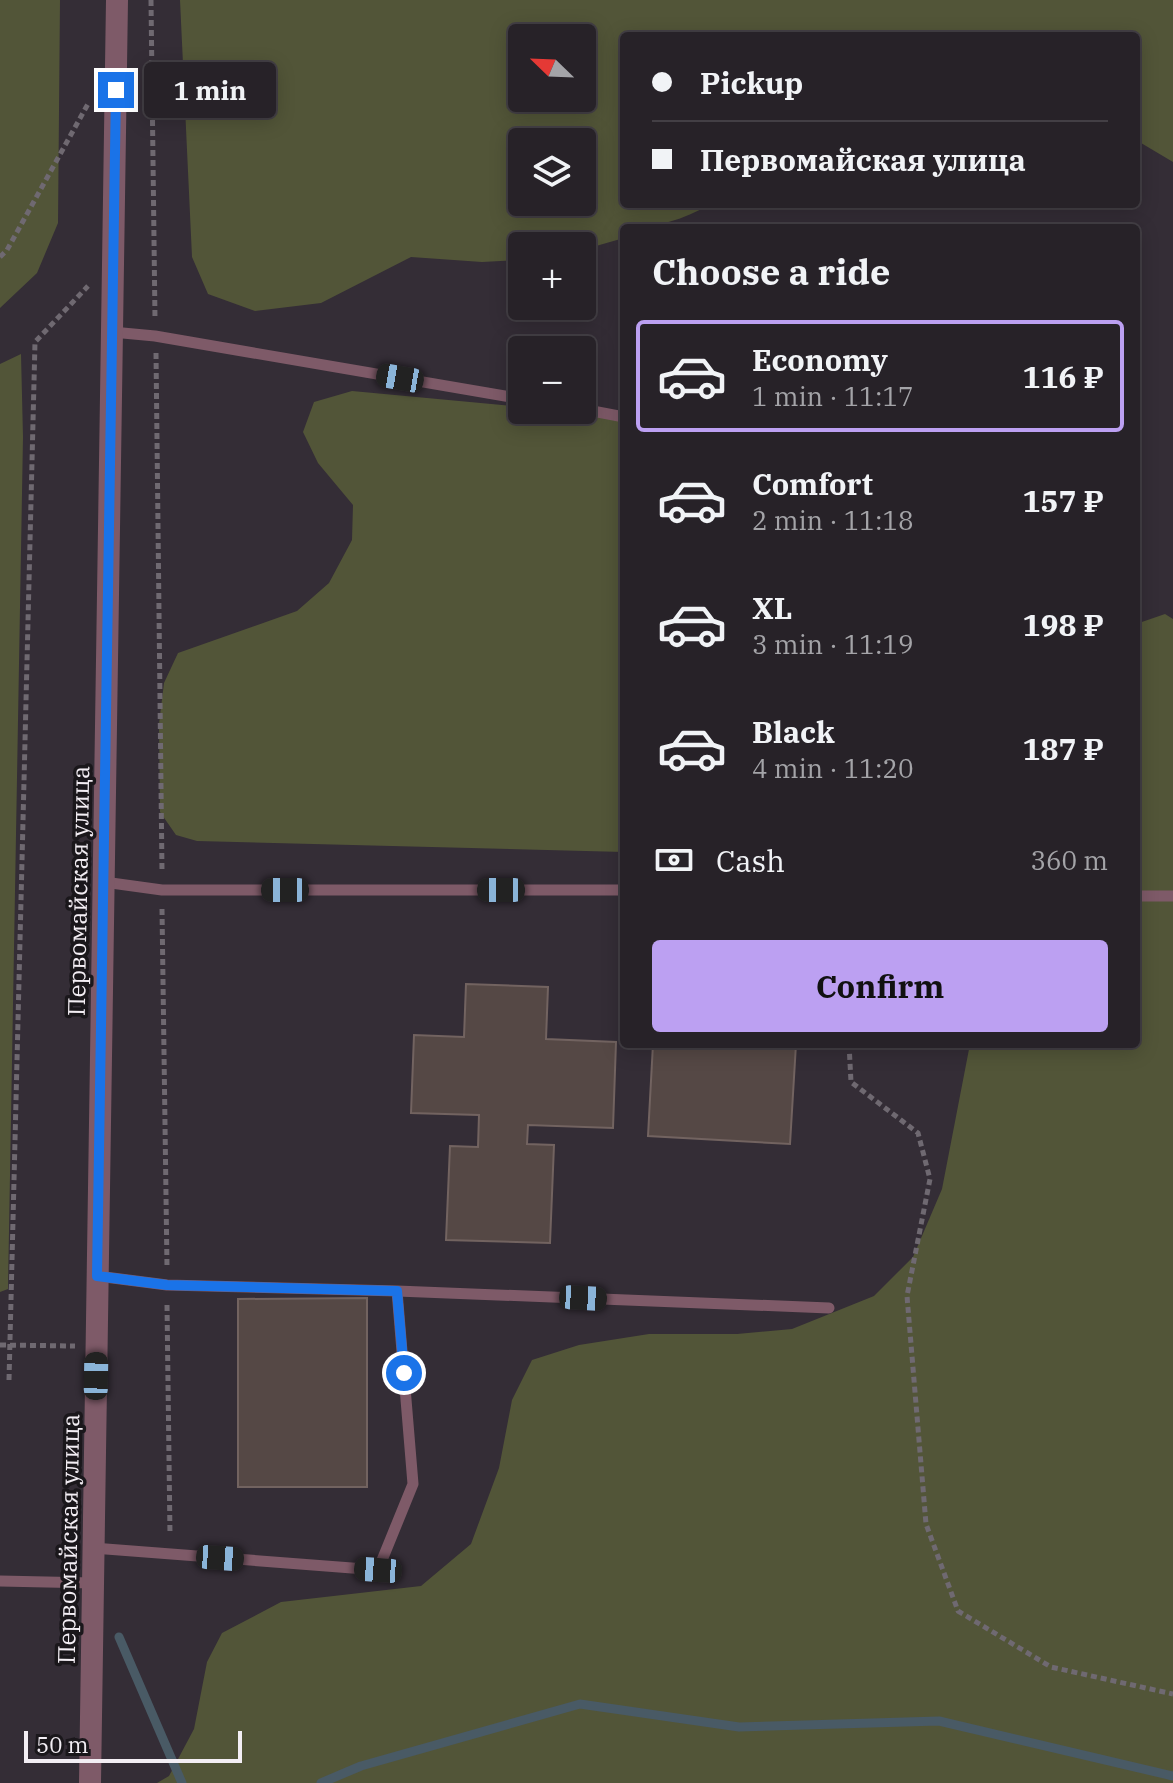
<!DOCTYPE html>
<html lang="en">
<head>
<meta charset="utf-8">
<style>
	body { margin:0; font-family:"IBM Plex Serif",serif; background:#332f34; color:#f1f3f6; height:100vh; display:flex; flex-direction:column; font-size:30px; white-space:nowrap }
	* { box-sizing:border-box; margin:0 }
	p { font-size:26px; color:#a4a4a8 }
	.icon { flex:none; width:44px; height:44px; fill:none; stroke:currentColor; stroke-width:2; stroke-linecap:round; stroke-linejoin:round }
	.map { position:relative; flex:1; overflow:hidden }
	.panel { position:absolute; left:620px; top:224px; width:520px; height:824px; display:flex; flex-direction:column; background:#272228; border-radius:8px; box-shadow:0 4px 20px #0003,0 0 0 2px #433f45 }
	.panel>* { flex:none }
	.guide { position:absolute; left:620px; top:32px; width:520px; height:176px; border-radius:8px; box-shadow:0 4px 20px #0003,0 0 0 2px #433f45; display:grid; align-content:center; height:176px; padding:0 32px; background:#272228 }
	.needle { width:52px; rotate:293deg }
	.tools { position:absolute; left:508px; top:24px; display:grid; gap:16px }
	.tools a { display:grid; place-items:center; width:88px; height:88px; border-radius:8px; background:#272228; box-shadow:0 4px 20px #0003,0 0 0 2px #433f45; font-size:40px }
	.scale { position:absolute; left:24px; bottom:20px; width:218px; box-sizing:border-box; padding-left:8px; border:4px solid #f3eef4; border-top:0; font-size:22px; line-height:28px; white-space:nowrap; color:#f3eef4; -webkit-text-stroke:6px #1a171b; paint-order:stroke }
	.end { position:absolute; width:36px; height:36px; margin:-18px; border:10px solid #1a73e8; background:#fff; box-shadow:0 0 0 4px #fff }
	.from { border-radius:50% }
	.bubble { position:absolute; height:56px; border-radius:8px; background:#272228; box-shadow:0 4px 20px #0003,0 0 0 2px #433f45; font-size:26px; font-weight:700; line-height:56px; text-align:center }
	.car { position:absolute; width:24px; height:48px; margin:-24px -12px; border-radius:10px; box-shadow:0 0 6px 2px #0007; background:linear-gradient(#222 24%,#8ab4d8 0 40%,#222 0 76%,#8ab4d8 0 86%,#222 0) }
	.guide b { display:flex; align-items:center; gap:28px; height:76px; font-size:30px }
	.guide b+b { border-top:2px solid #433f45 }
	.guide i { width:20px; height:20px; background:#f1f3f6 }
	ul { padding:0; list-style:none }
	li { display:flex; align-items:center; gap:24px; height:112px; margin:0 16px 12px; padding:0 16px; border:4px solid transparent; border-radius:8px }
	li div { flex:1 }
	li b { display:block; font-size:30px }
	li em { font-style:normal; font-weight:700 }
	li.active { border-color:#bca0f2 }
	li>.icon { width:72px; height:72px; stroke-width:1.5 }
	h2 { padding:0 32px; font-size:36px; line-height:96px }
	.pay { display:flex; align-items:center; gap:20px; height:88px; padding:0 32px; font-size:30px }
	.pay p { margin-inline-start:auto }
	.cta { display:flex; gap:16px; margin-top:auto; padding:16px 32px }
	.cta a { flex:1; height:92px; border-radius:8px; background:#bca0f2; color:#111; font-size:32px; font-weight:700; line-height:92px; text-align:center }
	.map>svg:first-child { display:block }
</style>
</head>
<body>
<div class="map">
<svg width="1173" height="1783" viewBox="0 0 1173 1783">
	<rect width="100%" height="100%" fill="#342d36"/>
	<path fill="#525538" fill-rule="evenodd" d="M0,0H60L58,223L37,273L0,308Z
		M180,0H1173V162L1136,140V36H624V204H710C684,220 654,228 624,228V238L582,250V246H522V260L482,262L411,257L321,303L255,311L208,294L192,257ZM522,38H582V98H522ZM522,142H582V202H522Z
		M21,354L23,437L8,1289L0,1292V364Z
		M352,391L522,407V410H556L624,417V852L197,841L176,835L160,812L159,724L164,683L178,653L297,611L329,583L352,540L353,505L318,463L303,432L314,402Z
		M1165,614L1173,619V1783H157L169,1776L194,1729L207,1662L222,1633L281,1602L421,1586L471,1544L499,1468L512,1400L532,1360L579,1345L649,1334H737L792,1329L874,1296L913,1257L942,1189L970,1044H1136V624Z"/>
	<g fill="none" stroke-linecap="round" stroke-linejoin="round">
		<path stroke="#495a65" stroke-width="9" d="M119,1637L182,1783
			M321,1783L361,1766L580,1704L739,1727L939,1721L1173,1776"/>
	</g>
	<path fill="#554845" stroke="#726360" stroke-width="2" d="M466,984L548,987L546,1039L616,1042L613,1128L528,1125L527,1144L554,1145L550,1243L446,1240L450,1146L478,1147L479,1115L411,1113L414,1035L464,1037Z
		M653,1044H796L790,1144L648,1136Z
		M367,1298V1487H238V1299Z"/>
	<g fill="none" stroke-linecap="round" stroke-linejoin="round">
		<path stroke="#6f6971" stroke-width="5" stroke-dasharray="6 4" stroke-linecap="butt" d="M151,0L155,319
			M0,257L7,250L89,102
			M156,353L162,871
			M162,909L167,1267
			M849,1044L851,1082L918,1133L930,1179L907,1296L926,1524L958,1611L1051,1667L1173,1694
			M167,1305L170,1535
			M0,1345L75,1346
			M9,1380L35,342L88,286"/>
		<path stroke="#7e5a68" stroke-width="11" d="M112,332L155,336L522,399
			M582,409L624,417
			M104,882L162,890H624
			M1136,896H1173
			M97,1276L167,1285L397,1291L829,1308
			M93,1548L378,1570L413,1484L397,1291
			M0,1581L93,1583"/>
		<path stroke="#7e5a68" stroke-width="22" d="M90,1783L117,0"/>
	</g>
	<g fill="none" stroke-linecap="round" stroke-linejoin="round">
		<path stroke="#1a73e8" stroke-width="10" d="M116,90L97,1276L167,1285L397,1291L404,1373"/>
	</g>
	<g text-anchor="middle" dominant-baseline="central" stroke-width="7" stroke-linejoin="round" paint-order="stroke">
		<g font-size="24" fill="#f3eef4" stroke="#1a171b">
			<text transform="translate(78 891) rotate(-89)">Первомайская улица</text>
			<text transform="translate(68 1539) rotate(-89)">Первомайская улица</text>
		</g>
	</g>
</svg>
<div class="tools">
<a><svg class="needle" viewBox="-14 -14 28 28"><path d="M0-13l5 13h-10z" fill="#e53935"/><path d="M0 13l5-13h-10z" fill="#a4a4a8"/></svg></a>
<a><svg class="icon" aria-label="layers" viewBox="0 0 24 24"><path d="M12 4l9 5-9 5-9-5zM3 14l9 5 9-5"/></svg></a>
<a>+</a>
<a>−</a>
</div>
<div class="scale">50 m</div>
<i class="end from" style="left:404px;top:1373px"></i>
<i class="end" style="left:116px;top:90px"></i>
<div class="bubble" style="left:144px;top:62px;width:132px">1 min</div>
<i class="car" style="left:400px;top:378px;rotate:280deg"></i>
<i class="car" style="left:285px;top:890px;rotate:270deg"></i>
<i class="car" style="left:501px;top:890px;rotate:270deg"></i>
<i class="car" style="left:583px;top:1298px;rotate:93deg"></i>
<i class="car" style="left:96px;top:1376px;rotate:1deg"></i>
<i class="car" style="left:220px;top:1558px;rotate:94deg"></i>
<i class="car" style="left:378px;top:1570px;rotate:274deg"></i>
<div class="guide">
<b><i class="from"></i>Pickup</b>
<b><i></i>Первомайская улица</b>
</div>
<section class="panel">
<h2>Choose a ride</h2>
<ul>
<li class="active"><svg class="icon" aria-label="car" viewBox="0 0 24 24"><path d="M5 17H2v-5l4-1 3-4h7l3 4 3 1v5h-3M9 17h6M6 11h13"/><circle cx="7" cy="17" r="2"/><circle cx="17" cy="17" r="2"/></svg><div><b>Economy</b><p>1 min · 11:17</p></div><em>116 ₽</em></li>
<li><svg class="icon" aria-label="car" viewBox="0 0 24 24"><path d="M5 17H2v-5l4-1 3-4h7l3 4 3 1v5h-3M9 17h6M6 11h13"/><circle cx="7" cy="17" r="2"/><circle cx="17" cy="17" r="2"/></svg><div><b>Comfort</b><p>2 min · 11:18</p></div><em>157 ₽</em></li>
<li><svg class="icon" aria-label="car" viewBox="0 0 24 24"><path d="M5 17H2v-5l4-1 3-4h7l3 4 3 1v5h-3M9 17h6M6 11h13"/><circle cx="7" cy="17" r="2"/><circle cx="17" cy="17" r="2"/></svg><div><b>XL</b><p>3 min · 11:19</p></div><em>198 ₽</em></li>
<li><svg class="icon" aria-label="car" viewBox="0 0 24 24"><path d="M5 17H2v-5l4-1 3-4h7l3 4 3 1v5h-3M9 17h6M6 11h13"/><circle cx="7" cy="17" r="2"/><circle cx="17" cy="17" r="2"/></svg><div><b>Black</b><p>4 min · 11:20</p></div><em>187 ₽</em></li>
</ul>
<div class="pay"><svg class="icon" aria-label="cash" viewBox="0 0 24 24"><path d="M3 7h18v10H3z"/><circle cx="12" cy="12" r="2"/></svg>Cash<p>360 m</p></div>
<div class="cta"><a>Confirm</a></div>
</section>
</div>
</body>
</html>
